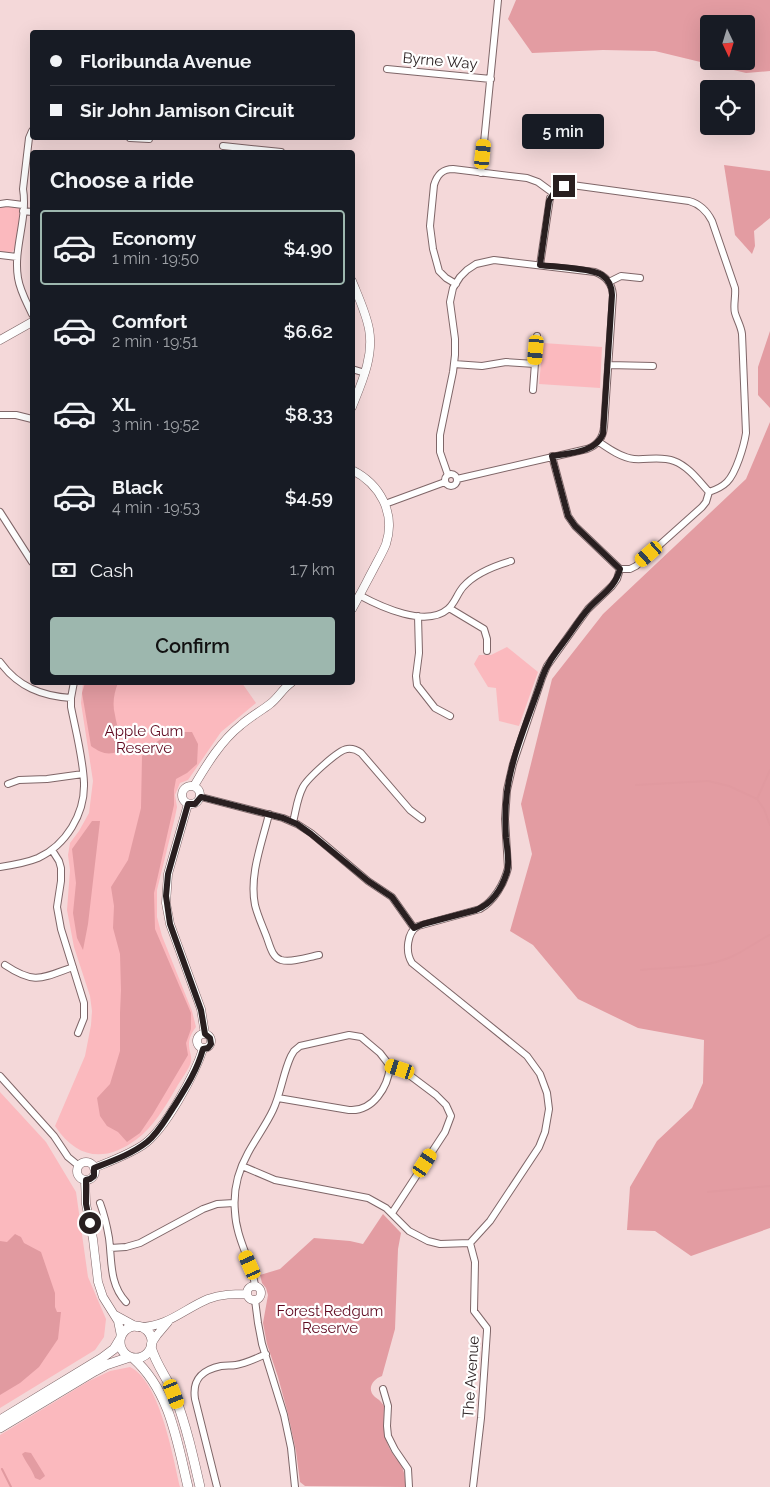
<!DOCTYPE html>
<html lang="en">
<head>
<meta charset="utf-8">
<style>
	body { margin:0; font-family:Raleway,sans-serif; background:#20242c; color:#f1f3f6; height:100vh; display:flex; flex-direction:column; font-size:19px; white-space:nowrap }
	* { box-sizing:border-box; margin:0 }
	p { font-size:16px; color:#9ea1a6 }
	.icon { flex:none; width:28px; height:28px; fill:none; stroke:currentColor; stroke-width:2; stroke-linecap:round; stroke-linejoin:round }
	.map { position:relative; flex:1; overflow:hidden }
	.side { position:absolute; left:30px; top:150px; width:325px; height:535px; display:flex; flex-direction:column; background:#171b24; border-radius:5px; box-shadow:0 5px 20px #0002 }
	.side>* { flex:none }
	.top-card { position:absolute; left:30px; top:30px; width:325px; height:110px; border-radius:5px; box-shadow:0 5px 20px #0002; display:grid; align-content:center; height:110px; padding:0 20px; background:#171b24 }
	.needle { width:32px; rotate:176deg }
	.tools { position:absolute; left:700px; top:15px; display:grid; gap:10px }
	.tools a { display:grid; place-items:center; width:55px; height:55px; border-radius:5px; background:#171b24; box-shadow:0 5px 20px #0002; font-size:25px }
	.end { position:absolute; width:22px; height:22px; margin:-11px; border:6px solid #291f20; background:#fff; box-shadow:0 0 0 2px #fff }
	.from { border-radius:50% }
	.bubble { position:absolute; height:35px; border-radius:5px; background:#171b24; box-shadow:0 5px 20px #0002; font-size:16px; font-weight:600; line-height:35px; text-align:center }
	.car { position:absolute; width:15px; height:30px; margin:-15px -8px; border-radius:6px; box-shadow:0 0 4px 1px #0007; background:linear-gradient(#f5c518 24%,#345 0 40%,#f5c518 0 76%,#345 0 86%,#f5c518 0) }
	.top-card b { display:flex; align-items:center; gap:18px; height:48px; font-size:19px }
	.top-card b+b { border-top:1px solid #363941 }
	.top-card i { width:12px; height:12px; background:#f1f3f6 }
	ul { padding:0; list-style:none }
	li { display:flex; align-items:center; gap:15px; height:75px; margin:0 10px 8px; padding:0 10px; border:2px solid transparent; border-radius:5px }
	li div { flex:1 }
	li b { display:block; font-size:19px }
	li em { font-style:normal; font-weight:600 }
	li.active { border-color:#9db7ae }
	li>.icon { width:45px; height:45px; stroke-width:1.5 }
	h2 { padding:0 20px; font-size:22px; line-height:60px }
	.pay { display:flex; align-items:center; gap:12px; height:55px; padding:0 20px; font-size:19px }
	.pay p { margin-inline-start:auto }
	.primary-button { display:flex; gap:10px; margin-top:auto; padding:10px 20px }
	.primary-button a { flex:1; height:58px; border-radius:5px; background:#9db7ae; color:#111; font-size:20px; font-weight:600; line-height:58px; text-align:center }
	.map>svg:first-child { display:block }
</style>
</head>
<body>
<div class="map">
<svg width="770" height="1487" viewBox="0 0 770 1487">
	<rect width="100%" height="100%" fill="#f4d8d9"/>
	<path fill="#fbb9be" d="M3,205L21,207L16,247L12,252H0V206Z
		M543,343L602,347L600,388L539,384Z
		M507,647L538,672L519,726L499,721L496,688L488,687L474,664L479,655H491Z
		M83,683H242L256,703L221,732L188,780L180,783L175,795L177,807L175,817L157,890V917L162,936L192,1011L196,1027C192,1032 189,1038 189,1044C189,1054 194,1057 189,1067C185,1075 179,1082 175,1090C165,1107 153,1127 137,1139C105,1163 77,1159 55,1126L85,1056L91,1025L92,1011L90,996L74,947L67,910L70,870L68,855L70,843L79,831L89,813L93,781L81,703Z
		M0,1092L46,1142L76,1192L88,1277L106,1319L104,1337L95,1350L0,1408Z
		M130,1367C160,1381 173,1457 180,1487H0V1435L89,1381L110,1371Z"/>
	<path fill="#e39ca2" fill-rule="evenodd" d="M516,0H770V71L746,73L655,51L603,50L532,53L508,19ZM709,24H746V61H709Z
		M724,165L770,171V218L754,231L755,246L752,254L735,235Z
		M770,331V408L758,395V367Z
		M770,422V1228L691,1256L655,1231L627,1230L630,1187L657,1141L692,1108L703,1083L704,1040L638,1028L578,999L533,945L510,931L532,854L521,804L552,679L603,614L746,479Z
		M85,683H118C114,693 112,704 115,715C117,728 123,739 119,751C108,756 101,753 91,746L82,693Z
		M173,732H192L198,744L197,764L187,773L176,779L174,790V805L154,893L155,929L191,1013V1029L186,1043L188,1055L153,1114L140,1133L127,1142L118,1132L107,1126L100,1116L97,1098L110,1084L120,1051V1013L121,990L120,954L113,928L114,906L111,887L128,860L141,808L142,756L158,741Z
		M92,821H100L88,924L83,950L77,938L73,913L76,883L72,849Z
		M383,1214L401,1233L398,1249L395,1329L382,1376C373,1379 366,1389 375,1397C379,1400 381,1401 384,1406C384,1419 382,1432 388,1445C396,1464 406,1461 405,1487L305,1486L300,1482L296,1451L288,1414L278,1377L267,1344L263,1323L268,1295L266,1288L262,1283L260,1275L280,1269L314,1238L350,1241L363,1244Z
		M25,1452L31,1453L44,1474L45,1476L40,1480L35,1478C32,1469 26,1463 22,1454Z"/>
	<path fill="#e19aa0" d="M15,1234L21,1237L24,1243L41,1252L55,1293V1307L57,1312H61L58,1339L39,1367L20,1383L0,1395V1241L7,1242Z"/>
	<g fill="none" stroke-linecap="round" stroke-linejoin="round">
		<path stroke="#e19aa0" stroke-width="2" d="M636,785L708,781L729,786L757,799L764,809L770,825
			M757,799L770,770
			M641,970C671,967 705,969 733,956C746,950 757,941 770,935
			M708,1192L770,1186
			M2,1469L11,1487"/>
		<defs>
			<path id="minor" d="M387,69L491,79
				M32,131L29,138L23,189C28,218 13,249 18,278C20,291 27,303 32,314
				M130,138L149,139
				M223,146L281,152
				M481,173L498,0
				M0,204L7,203L23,205
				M23,211L32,212
				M0,255L17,257
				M540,265L550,198L557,189L564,186L572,185L689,201C700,204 707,211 712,221L735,288C736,296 733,306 735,313C737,320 741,326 742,334L746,433C744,446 736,473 727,482C722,487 715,490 709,492
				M609,282L621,276L640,278
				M456,284L446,278L439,271L433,249L430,226L434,185C437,175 442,169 453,169L527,178L538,182L553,193
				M454,364L482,366L506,362L535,364
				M608,365L653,366
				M352,369L365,373
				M533,390L537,336
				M0,415H16L32,419
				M599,442C609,449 622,458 634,459C648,460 661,456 674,461C688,466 699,481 709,492
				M552,456L568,516L575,526L620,569
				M445 480a6 6 0 1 1 12 0a6 6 0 1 1-12 0Z
				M448,475L440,452V435L453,372L455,355V339L450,302L453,288L460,277L467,270L476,264L494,260L595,272C606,276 612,283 613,295L604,427C603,438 598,445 587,449L457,479
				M385,504L445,482
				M0,512L32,562
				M359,595C381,607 426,628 448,609C455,603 457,594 463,587C474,574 494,566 511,561
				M449,608L484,629L487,639V651
				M418,616L419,653L416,676L417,685L435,708L450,716
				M0,662C18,687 42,696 71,698
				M8,784L19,780L47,779L83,774
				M201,797L283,818L297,824L311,833L368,881L392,897L414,928
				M269,814C262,843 249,875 255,905C258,917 263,927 267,938C270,946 272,957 281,960C292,963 308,957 319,955
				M293,822C296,811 297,798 303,787C307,779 338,750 347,749C353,748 357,750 361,753L410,810L422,819
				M52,850L59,861L61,868V881L57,907L61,929L84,1003V1018L78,1033
				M0,867C13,865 26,863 38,858C66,845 85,814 84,783C83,758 76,732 71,707V698L74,682
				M5,965C35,985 42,978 73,967
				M0,1076L54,1136L68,1157L79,1166
				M278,1098L349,1110C373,1112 388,1087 390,1066
				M242,1166L275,1180L368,1198L386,1208L409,1231L428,1241L440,1244L470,1243
				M100,1203C104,1214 107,1226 109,1238C112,1260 109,1284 126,1302
				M470,1243L490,1221L539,1147L545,1132L549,1109L547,1093L540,1074L527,1056L412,963C405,952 407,932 418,926L480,909C494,901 504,884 508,868L505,819L507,790L513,764L542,678L547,666L577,624L588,609L612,586L617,579L620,569H630L636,566L702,507L706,502L709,492
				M470,1243L475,1262L474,1311L487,1328V1331L481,1418L473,1487
				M110,1248L126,1247L140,1243L203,1209L217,1204L234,1203
				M255,1285C251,1260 236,1238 235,1212C233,1192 238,1171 248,1153C256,1138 266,1125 273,1110C281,1093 283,1073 291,1056L294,1051L300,1046L349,1035L361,1037L380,1053L390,1066L404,1071L436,1095L446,1105L451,1116L445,1132L392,1213
				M255,1300L258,1323L262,1344L284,1415L291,1448L295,1487
				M383,1389L388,1406L387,1426L388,1436L395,1450L408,1469L409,1487
				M217,1487L195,1399C192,1379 202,1370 221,1366C226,1365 231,1366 236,1365C247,1363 257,1358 266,1354"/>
			<path id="tertiary" d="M352,281C358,296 366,313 369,329C374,356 362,382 352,407
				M0,340L32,322
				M352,470C380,484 396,513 386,544C383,552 378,560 374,568C367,581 360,595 352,609
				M182 795a9 9 0 1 1 18 0a9 9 0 1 1-18 0Z
				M194,786C207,764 221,741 241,725C250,717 261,711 270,704C279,697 282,689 292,682
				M188,804L168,874L166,903L170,924L201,1009L205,1034
				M197 1041a7 7 0 1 1 14 0a7 7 0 1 1-14 0Z
				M77 1171a9 9 0 1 1 18 0a9 9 0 1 1-18 0Z
				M94,1168C111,1161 128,1155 143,1145C165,1130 195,1074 203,1049
				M85,1180L86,1204L93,1239L98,1282L103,1297L118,1321L121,1336
				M247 1293a7 7 0 1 1 14 0a7 7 0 1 1-14 0Z
				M115,1315L137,1327
				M140,1327C167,1327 184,1309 208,1299C221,1294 234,1294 247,1294
				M151,1344L157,1335L168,1322"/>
			<path id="secondary" d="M120 1342a16 16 0 1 1 32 0a16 16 0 1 1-32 0Z
				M151,1347C156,1365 168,1379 175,1396C186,1425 193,1456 200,1487
				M133,1358C170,1391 177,1441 188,1487
				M0,1420L102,1358L114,1349L120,1339
				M0,1428L95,1371L106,1365L130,1357"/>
		</defs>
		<use href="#minor" stroke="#7f6668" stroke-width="8"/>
		<use href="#tertiary" stroke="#7f6668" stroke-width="9"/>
		<use href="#secondary" stroke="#7f6668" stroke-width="10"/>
		<use href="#minor" stroke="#fff" stroke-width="6"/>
		<use href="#tertiary" stroke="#fff" stroke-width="8"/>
		<use href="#secondary" stroke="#fff" stroke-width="9"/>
	</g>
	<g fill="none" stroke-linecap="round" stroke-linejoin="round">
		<path stroke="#291f20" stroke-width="6" d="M90,1223L86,1204V1180L90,1179L94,1176V1168C112,1161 132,1154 147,1142C158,1133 165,1120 173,1108C185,1089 197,1071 203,1049L208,1048L211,1044L210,1038L205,1034L201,1010L170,924L166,896L168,874L188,804H195L201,797L283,818L297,824L311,834L368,881L392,897L414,928L423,924L476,910C492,904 502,888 507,872C510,862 507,849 506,838C505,822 505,807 507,792C512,753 530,715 542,678C547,663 557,651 566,639C574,628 581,617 589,608C602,594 615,588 620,569L575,526L568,516L552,456C570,453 595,453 603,434L612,295C612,287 609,280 602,275C592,268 554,267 540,265L549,201L555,191L564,186"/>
	</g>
	<g text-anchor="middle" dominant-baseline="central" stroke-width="4.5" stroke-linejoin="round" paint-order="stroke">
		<g font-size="15" fill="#291f20" stroke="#fff">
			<text transform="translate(440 61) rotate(5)">Byrne Way</text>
			<text transform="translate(471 1377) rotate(-86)">The Avenue</text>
		</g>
		<g font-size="15" fill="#5f0a20" stroke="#fff">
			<text x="144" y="731">Apple Gum<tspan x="144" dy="17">Reserve</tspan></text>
			<text x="330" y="1311">Forest Redgum<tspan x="330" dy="17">Reserve</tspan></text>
		</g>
	</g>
</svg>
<div class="tools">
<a><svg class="needle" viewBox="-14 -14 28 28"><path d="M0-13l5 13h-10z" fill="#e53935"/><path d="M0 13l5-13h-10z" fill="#9ea1a6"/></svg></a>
<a><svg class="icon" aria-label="locate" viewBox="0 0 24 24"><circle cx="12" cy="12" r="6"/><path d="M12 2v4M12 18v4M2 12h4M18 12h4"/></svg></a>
</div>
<i class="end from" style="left:90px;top:1223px"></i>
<i class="end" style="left:564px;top:186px"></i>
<div class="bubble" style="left:522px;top:114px;width:82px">5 min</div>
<i class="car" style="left:483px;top:154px;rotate:6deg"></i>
<i class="car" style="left:536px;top:350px;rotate:185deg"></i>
<i class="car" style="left:649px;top:554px;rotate:229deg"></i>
<i class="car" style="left:400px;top:1069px;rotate:288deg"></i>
<i class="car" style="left:425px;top:1163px;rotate:33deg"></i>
<i class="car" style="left:250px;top:1265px;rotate:336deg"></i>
<i class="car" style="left:174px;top:1394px;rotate:159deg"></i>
<div class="top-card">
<b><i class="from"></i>Floribunda Avenue</b>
<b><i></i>Sir John Jamison Circuit</b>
</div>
<section class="side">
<h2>Choose a ride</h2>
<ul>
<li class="active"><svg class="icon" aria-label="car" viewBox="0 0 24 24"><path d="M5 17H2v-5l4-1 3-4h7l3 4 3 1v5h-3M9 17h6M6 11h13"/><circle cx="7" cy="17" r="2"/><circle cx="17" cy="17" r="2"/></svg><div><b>Economy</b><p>1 min · 19:50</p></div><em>$4.90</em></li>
<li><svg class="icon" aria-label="car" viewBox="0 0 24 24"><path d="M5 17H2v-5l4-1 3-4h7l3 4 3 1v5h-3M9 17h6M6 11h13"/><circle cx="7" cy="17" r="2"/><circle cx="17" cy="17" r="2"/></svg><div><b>Comfort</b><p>2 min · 19:51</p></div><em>$6.62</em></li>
<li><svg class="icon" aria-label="car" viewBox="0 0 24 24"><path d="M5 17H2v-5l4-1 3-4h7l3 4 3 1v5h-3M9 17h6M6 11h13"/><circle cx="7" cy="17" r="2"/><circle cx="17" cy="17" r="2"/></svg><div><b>XL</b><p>3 min · 19:52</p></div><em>$8.33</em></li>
<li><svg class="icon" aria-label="car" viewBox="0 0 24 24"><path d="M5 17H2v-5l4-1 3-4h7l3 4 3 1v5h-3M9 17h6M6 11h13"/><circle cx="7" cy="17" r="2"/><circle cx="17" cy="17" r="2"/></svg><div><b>Black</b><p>4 min · 19:53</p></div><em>$4.59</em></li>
</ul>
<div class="pay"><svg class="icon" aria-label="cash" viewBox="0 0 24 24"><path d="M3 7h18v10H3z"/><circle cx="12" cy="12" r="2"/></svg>Cash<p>1.7 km</p></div>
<div class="primary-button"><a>Confirm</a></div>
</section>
</div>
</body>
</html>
